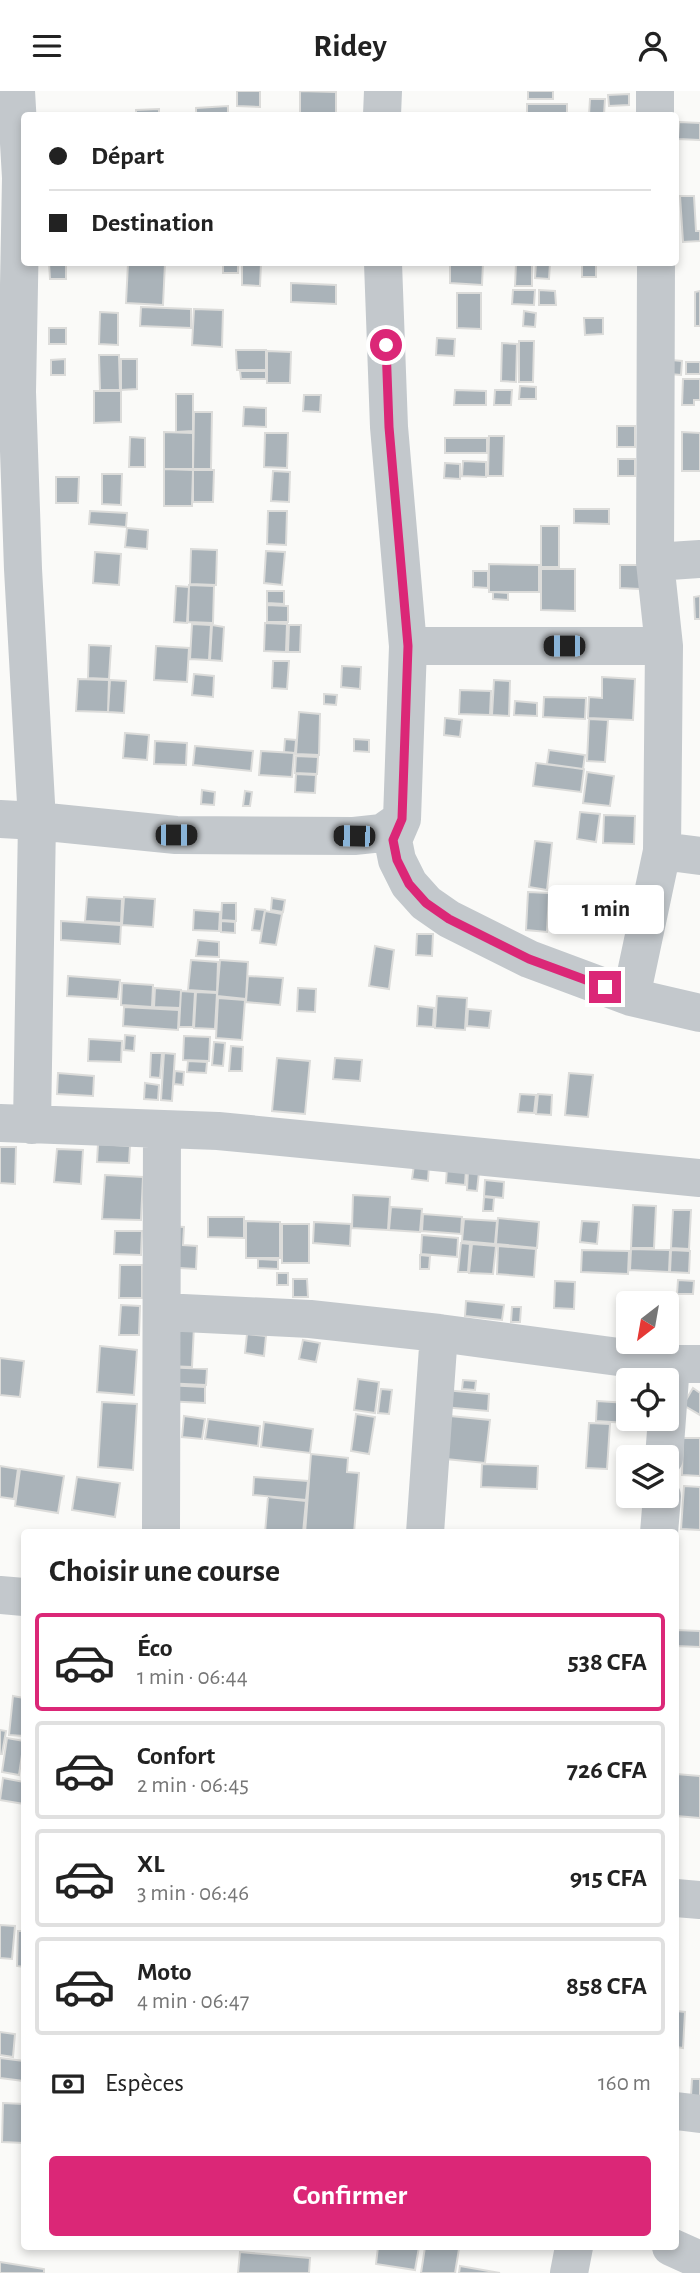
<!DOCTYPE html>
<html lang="fr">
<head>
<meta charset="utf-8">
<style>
	body { margin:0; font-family:"Alegreya Sans",sans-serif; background:#f6f6f6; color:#222; height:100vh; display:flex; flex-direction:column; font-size:26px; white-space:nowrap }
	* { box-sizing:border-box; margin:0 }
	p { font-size:23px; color:#767676 }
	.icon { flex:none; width:38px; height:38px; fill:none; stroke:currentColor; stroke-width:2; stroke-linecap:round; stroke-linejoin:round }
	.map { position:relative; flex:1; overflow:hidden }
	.panel { position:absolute; left:21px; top:1438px; width:658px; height:721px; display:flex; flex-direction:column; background:#fff; border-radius:7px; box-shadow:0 4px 10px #0003 }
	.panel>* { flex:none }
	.banner { position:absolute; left:21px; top:21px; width:658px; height:154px; border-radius:7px; box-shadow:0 4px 10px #0003; display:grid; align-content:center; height:154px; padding:0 28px; background:#fff }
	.needle { width:46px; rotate:211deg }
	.buttons { position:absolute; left:616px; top:1200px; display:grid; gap:14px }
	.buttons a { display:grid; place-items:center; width:63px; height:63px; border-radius:7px; background:#fff; box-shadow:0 4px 10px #0003; font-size:35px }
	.end { position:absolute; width:32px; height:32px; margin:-16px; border:9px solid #db2777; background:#fff; box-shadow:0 0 0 4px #fff }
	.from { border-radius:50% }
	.bubble { position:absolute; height:49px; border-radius:7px; background:#fff; box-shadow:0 4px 10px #0003; font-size:23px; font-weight:600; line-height:49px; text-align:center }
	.car { position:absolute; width:21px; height:42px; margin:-21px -10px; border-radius:9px; box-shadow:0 0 5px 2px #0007; background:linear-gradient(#222 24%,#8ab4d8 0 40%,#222 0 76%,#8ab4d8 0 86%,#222 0) }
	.banner b { display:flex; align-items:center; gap:24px; height:66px; font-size:26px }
	.banner b+b { border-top:2px solid #e0e0e0 }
	.banner i { width:18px; height:18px; background:#222 }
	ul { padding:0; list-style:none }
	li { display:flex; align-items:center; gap:21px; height:98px; margin:0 14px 10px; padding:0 14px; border:4px solid #e0e0e0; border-radius:7px }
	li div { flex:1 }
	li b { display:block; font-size:26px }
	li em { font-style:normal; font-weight:600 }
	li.active { border-color:#db2777 }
	li>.icon { width:63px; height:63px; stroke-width:1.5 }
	h2 { padding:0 28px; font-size:32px; line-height:84px }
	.pay { display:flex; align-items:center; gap:18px; height:77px; padding:0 28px; font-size:26px }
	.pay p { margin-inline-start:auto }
	.action { display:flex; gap:14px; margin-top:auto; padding:14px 28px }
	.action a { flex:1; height:80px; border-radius:7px; background:#db2777; color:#fff; font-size:28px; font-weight:600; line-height:80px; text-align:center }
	header { display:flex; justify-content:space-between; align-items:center; height:91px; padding:0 28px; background:#fff; font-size:32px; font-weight:600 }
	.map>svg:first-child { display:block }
</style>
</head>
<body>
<header><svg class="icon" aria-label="menu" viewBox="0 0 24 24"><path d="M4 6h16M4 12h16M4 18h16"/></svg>Ridey<svg class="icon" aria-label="person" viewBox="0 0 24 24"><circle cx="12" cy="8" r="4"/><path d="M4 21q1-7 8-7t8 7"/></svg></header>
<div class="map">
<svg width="700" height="2182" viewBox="0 0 700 2182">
	<rect width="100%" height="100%" fill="#fafaf8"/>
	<path fill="#aab3b9" stroke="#dcdcda" stroke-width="2" d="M237,0H260V16L237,15Z
		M300,0L336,1V24H300Z
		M528,0H553V8H528Z
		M629,3V14L609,15L608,4Z
		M590,8H605L604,24H589Z
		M527,13H567V24H527Z
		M228,15V24H196V17Z
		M159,18V24H136V19Z
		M679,31L700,32V49L678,48Z
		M680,105H694L696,140H700V150L683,151Z
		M49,172H66V188H50Z
		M128,172H165L163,214L126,212Z
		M223,172H238V182H223Z
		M242,172H261L260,195L242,194Z
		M450,172H483L482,194L450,192Z
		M516,172H532V195H515Z
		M536,172H550L549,188L535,187Z
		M582,172H596V186H582Z
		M291,192L336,194V213L291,211Z
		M513,199H535L534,214L512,213Z
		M539,199L555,200L556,214H539Z
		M700,200V235H695V201Z
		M457,202H481V238L457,237Z
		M141,216L191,218V237L140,235Z
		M194,218L223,219L222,256L192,254Z
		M524,220L536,222L535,236L523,235Z
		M100,221L118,222V254L99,253Z
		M584,227H603V243L585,244Z
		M49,237H66V253H49Z
		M437,247L455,248L454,265L436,264Z
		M519,250H534L533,291H519Z
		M502,252L517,253L516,291L501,290Z
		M236,259H266V279H237Z
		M267,260L291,261L290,292H267Z
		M99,264H119L120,299H100Z
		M65,268V284H51V269Z
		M121,268H137V298L121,299Z
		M671,269L682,270L681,284L670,283Z
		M686,271H700V283H686Z
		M240,280H266V288H241Z
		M683,288H700V309H694V314H682Z
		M520,295L536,296V308H519Z
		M455,299L486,300V314H454Z
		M495,299H512L511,314H494Z
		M94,300H121V331L94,332Z
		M176,303H193V340L176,341Z
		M304,304H321L320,321L303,320Z
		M244,316L266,317V336L243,335Z
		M194,321H212L211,378H193Z
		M617,335H635V356H617Z
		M164,341L193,342V378H164Z
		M682,341L700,342V380H682Z
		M265,342H288L287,377L264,376Z
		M489,345H504L503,385H488Z
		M130,346L145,347V376H129Z
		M445,347H487V362H445Z
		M618,368H635V385H618Z
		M463,370L486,371V386L462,385Z
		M445,372L460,373V388L444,387Z
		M164,378L193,379L192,415H164Z
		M193,379H214L213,411H193Z
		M273,380L290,381L289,411L271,410Z
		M102,383H122L121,414L102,413Z
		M56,386H79L78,412H56Z
		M574,418H609V433L574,432Z
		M90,420L127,422L126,436L89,433Z
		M268,420H287L286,454L267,453Z
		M541,435H559V476H541Z
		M127,437L148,439L147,458L125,456Z
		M191,458L217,459L216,494L190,493Z
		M266,460L285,461L282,494L264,492Z
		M95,461L121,463L119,494L93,492Z
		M489,473L539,474V501H489Z
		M620,474H640V498L620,497Z
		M541,478H575V520L541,519Z
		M473,480H488V497L473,496Z
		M189,494L214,495L213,532L188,531Z
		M176,495L189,496L187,532L174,531Z
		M267,500H284V513L267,512Z
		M493,501L508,502V509L493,508Z
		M700,505V528H695L694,506Z
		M267,514L288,515V531H267Z
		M265,532L287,533L286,561L264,560Z
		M192,533L211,534L209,569L190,568Z
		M212,534L224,536L222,570L210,569Z
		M289,534H301L300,561H288Z
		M89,554L111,555L109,588L88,587Z
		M156,555L189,557L187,591L154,589Z
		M273,570H289L287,598L272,597Z
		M342,575L361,576L360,598L341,596Z
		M194,583L214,585L213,606L192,604Z
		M602,586L635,588L633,629L588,627L589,606L602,607Z
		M78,588L109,589L108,621L76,620Z
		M110,589L126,590L124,622L108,621Z
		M494,589L510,590L509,625L492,624Z
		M460,599L491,600L490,624L459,623Z
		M324,603L337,604L336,614L324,613Z
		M544,606L586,607L585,628L543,626Z
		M515,610L537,612V625L514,624Z
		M299,621L320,623L319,664L296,663Z
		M445,627L462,629L460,646L444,644Z
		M589,628L608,629L605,671L587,670Z
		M125,642L149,644L147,669L123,667Z
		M285,648L296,649L295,662L284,661Z
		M354,648L369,649V661L354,660Z
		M155,650L187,652L186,674L154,673Z
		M195,655L253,660L251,680L193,674Z
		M549,659L585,664L583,678L547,673Z
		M261,660L294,662L292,686L259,684Z
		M296,665L318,666L317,683L295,682Z
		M536,672L584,678L581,701L533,695Z
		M587,681L614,685L610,715L583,712Z
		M296,683L316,684L315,702L295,701Z
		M202,699L215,701L214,714L201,713Z
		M245,700L252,701L250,715H243Z
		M580,721L600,723L596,751L577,748Z
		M604,724L635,725L634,753L603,752Z
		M535,750L552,752L547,799L529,796Z
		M528,801L549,802L547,841L526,839Z
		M87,806L122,808L121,832L85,830Z
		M124,806L155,808L153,836L122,834Z
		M272,807L285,809L283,821L271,819Z
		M222,812H236V830L221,829Z
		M255,818L265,819L261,840L252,839Z
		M194,819L220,821L219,840L193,839Z
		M265,820L282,823L276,854L260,852Z
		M61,830L121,834L120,853L61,849Z
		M221,830L235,831V842L221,841Z
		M417,843H433L432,865L416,864Z
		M198,849L219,851V866L196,865Z
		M375,855L394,859L389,898L369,895Z
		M191,869L218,871L217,901L188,899Z
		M220,869L248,871L246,908L217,905Z
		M68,885L120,889L118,908L67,905Z
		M248,885L283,887L280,914L246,911Z
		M122,892L153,894L152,916L121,914Z
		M155,897L181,899L180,917L154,916Z
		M298,897L316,898L315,921L297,920Z
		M181,900L195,901L193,936H179Z
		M196,901L217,902L215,938L194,937Z
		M437,905L467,907L465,939L435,937Z
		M218,907L245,909L242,949L216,947Z
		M418,915L434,917L433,936L417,935Z
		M124,916L179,919L178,939L123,935Z
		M468,918L491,920L489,937L467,935Z
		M125,944L135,945L134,960L124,959Z
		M184,945L210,946L209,970L183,969Z
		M89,948L122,950L121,971L88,970Z
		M214,951L225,952L223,975L212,974Z
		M231,955L243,956L242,980H229Z
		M151,962H162L160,987L150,986Z
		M164,962L175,963L172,1010L161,1009Z
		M277,967L310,970L305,1023L272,1020Z
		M335,967L362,969L360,990L333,988Z
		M188,970L207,971L206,982L187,981Z
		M175,980L184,981L183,994L174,993Z
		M58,982L94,985L93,1005L57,1003Z
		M569,982L593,984L588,1026L565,1024Z
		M145,992L159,994L158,1009L144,1008Z
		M520,1003L536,1004L534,1022L518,1021Z
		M538,1003L552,1004L551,1024L536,1023Z
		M98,1053L130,1055L129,1072L97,1071Z
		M0,1056H16L15,1093L0,1092Z
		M57,1058L83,1059L81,1093L54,1091Z
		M414,1074L429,1075L428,1090L412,1088Z
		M447,1077L466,1078L465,1094L446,1092Z
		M468,1080L479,1081L477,1100L467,1099Z
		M105,1084L143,1086L141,1129L102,1128Z
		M485,1089L504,1091L503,1107L484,1105Z
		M353,1104L390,1106L388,1139L352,1137Z
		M484,1106L494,1107L493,1120H483Z
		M633,1114L656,1115L654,1157H631Z
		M391,1116L422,1118L420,1141L389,1139Z
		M673,1119H691L689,1158L671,1157Z
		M423,1123L462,1126L461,1143L422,1140Z
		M208,1126H244V1147L208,1146Z
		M498,1127L539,1131L537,1157L496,1153Z
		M464,1128L497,1130L495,1153L462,1150Z
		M246,1130L280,1131V1167H246Z
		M582,1130L599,1131L597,1153L580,1151Z
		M314,1131L351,1133L350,1155L313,1152Z
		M282,1133H309V1172H282Z
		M165,1135L184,1136L183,1154L197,1155L196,1178L163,1176Z
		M115,1140H142L141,1164L114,1163Z
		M422,1144L458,1147L457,1166L421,1163Z
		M461,1152L470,1153L468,1181H458Z
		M472,1153L496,1155L493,1183L469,1182Z
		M498,1155L536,1158L534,1186L497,1183Z
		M631,1158L670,1159L669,1181L630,1179Z
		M582,1159L629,1160L628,1183L581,1181Z
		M671,1159L690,1160L689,1182L670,1181Z
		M420,1164L430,1165L429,1178H420Z
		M258,1168L278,1169V1178L258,1177Z
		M120,1174H142V1207H119Z
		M277,1182H288V1194H277Z
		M293,1188H307L308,1206H293Z
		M678,1189L694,1190L693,1203H677Z
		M555,1190L575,1191L574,1218L554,1217Z
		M466,1210L504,1214L502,1229L465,1225Z
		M121,1214L140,1215L139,1244H119Z
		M512,1216H521L520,1231H511Z
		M168,1234L194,1235L192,1276L167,1275Z
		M247,1243L266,1245L264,1265L245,1262Z
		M303,1249L320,1252L316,1271L299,1268Z
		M100,1255L137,1259L134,1304L97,1301Z
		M0,1267L24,1270L20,1306L0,1304Z
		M164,1276L207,1278L206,1294L163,1292Z
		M358,1288L379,1291L375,1322L354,1319Z
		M463,1289L476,1290L475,1299L462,1298Z
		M165,1294L205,1296V1312L164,1310Z
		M693,1297L700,1302V1324L683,1314Z
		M381,1298L392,1299L389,1323L378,1322Z
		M444,1299L489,1303L488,1320L443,1316Z
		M597,1310L628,1312L627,1332L596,1330Z
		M102,1311L137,1313L133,1379L98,1376Z
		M356,1323L375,1326L369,1363L351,1360Z
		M184,1325L205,1328L202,1348L182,1346Z
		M450,1325L490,1329L485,1372L446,1368Z
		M208,1328L260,1335L258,1355L205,1348Z
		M264,1331L313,1338L310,1362L261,1356Z
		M589,1332L610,1333L607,1378L586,1377Z
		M683,1347H700V1385L682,1384Z
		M311,1363L348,1367L347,1381L359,1382L354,1442H305Z
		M482,1373L538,1375L537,1398L481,1396Z
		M0,1375L18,1378L14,1408L0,1406Z
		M20,1378L64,1385L58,1422L15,1415Z
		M77,1386L120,1392L115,1426L72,1419Z
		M254,1386L308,1390L306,1409L253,1404Z
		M684,1395L700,1396V1439L681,1438Z
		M268,1406L306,1410L303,1442H265Z
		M676,1539L700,1540V1556L676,1555Z
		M13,1605L24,1607V1645L9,1644Z
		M0,1639L6,1640L2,1663H0Z
		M7,1647L24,1650L19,1684L2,1681Z
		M676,1683L700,1685V1727L676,1725Z
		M3,1687L24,1691V1713L0,1709Z
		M0,1834L15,1835L12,1868L0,1867Z
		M18,1840H24V1876L17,1875Z
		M676,1920L685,1921L683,1957L676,1956Z
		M0,1941L15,1943L13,1966L0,1964Z
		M0,1967L24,1970V1990L0,1987Z
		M692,1988H700V2005H691Z
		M3,2012L24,2013V2052L2,2051Z
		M378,2156H419L415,2179L376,2173Z
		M425,2156L459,2158L455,2182H421Z
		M240,2161L310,2167L309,2182H238Z
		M0,2171L44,2178V2182H0Z
		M460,2175L500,2182H459Z"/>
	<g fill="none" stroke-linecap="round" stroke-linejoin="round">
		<path stroke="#c3c8cc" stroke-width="38" d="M16,0L21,87L17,301L23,478L37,730L32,1034
			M655,0V24
			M382,24L383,0
			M655,471L700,468
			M408,555H664
			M0,728L37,730L176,744L354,745L382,742L402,728L408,555L389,336L383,172
			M402,728L393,749L397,769L409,793L426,812L449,828L529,868L631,906L700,922
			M662,760L700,765
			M631,906L662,760L664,555L655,471L656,172
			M0,1032L218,1040L700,1087
			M162,1221L310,1228L439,1242L671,1273H700
			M664,1367L671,1273
			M161,1442L162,1038
			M425,1442L439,1242
			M659,1442L662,1405
			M0,1504L24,1506
			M676,1807L700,1809
			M676,2020L700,2023
			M671,2156L700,2169
			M569,2182L574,2156"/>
	</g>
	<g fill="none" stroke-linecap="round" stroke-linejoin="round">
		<path stroke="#db2777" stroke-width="9" d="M386,254L389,336L408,555L402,728L393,749L397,769L409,793L426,812L449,828L529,868L605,896"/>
	</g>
</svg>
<div class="buttons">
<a><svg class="needle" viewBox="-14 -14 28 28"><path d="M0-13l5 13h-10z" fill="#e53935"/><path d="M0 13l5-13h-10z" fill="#767676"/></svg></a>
<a><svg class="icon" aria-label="locate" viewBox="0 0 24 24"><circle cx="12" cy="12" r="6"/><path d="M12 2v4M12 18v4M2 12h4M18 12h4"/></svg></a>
<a><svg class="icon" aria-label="layers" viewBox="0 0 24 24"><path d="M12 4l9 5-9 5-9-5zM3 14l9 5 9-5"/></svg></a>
</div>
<i class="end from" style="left:386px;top:254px"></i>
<i class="end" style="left:605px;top:896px"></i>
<div class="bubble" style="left:548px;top:794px;width:116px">1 min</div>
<i class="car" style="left:564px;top:555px;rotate:270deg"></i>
<i class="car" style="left:176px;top:744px;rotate:90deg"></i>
<i class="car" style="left:354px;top:745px;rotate:271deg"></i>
<div class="banner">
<b><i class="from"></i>Départ</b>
<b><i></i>Destination</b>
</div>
<section class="panel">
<h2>Choisir une course</h2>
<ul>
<li class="active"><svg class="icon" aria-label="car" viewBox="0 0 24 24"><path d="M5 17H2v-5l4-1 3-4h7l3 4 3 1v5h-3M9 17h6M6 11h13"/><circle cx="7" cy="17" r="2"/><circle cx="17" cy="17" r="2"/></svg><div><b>Éco</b><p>1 min · 06:44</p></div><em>538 CFA</em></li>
<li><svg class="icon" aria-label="car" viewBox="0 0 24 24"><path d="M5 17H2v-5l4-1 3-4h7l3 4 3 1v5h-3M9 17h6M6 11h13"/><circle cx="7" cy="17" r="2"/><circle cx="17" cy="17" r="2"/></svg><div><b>Confort</b><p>2 min · 06:45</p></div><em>726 CFA</em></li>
<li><svg class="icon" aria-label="car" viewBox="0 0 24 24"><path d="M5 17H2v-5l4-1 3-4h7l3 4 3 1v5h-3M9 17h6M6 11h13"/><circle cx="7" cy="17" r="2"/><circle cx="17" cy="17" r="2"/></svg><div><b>XL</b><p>3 min · 06:46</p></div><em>915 CFA</em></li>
<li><svg class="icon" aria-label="car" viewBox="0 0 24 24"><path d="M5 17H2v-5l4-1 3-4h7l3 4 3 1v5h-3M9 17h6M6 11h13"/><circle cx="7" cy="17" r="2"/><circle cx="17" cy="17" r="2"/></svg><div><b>Moto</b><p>4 min · 06:47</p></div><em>858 CFA</em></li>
</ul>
<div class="pay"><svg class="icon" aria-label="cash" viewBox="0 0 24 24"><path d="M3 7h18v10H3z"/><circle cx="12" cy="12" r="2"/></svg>Espèces<p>160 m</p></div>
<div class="action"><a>Confirmer</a></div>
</section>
</div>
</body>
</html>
